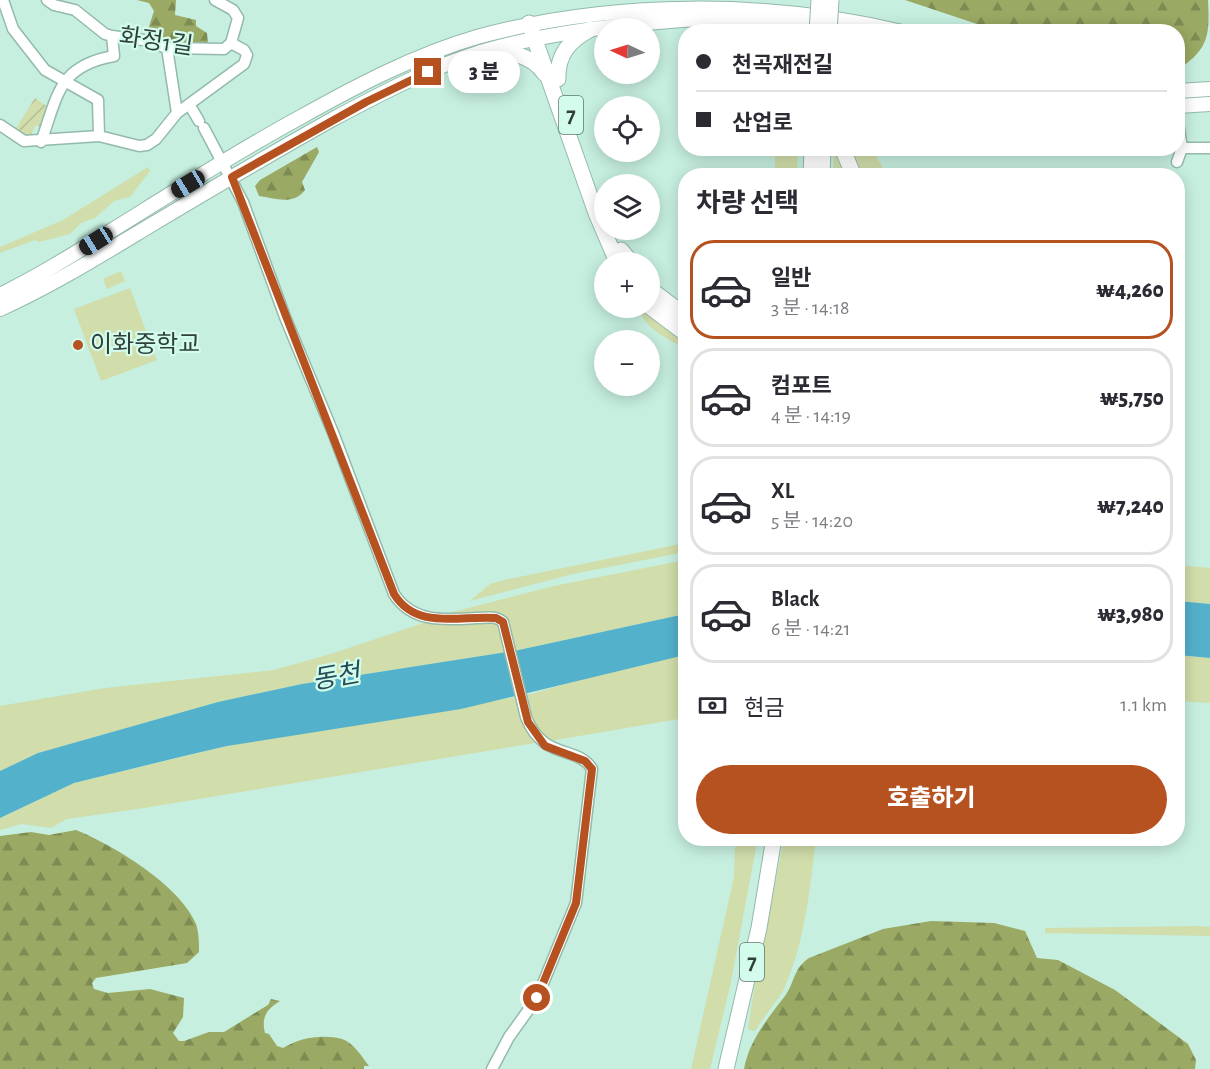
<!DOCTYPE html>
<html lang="ko">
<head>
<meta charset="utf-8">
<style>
	body { margin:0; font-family:"Alegreya Sans","Noto Sans KR",sans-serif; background:#f2f2f3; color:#2b2b33; height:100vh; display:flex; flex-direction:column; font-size:22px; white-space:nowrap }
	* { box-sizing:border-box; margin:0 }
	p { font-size:20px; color:#7c7c81 }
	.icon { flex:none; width:33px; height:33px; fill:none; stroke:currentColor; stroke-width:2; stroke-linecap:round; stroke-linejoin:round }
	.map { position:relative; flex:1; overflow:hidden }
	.details { position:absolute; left:678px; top:168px; width:507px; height:678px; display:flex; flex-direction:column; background:#fff; border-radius:24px; box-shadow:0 3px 15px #0003 }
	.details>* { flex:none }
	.banner { position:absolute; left:678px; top:24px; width:507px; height:132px; border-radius:24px; box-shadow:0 3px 15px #0003; display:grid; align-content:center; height:132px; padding:0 18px; background:#fff }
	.needle { width:39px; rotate:274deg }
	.buttons { position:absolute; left:594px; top:18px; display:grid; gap:12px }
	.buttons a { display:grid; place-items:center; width:66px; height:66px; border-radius:50%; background:#fff; box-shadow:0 3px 15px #0003; font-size:30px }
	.end { position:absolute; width:27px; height:27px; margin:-14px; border:8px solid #b65120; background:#fff; box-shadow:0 0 0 3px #fff }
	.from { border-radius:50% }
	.bubble { position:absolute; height:42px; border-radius:21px; background:#fff; box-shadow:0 3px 15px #0003; font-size:20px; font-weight:800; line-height:42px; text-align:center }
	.car { position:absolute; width:18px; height:36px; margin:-18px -9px; border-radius:8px; box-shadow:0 0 4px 2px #0007; background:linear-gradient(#222 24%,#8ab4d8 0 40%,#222 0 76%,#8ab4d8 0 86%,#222 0) }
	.banner b { display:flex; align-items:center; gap:21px; height:57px; font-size:22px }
	.banner b+b { border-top:2px solid #e1e1e2 }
	.banner i { width:15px; height:15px; background:#2b2b33 }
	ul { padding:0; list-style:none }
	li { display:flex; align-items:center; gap:18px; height:99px; margin:0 12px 9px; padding:0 6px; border:3px solid #e1e1e2; border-radius:24px }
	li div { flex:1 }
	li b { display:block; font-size:22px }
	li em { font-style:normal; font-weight:800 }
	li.on { border-color:#b65120 }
	li>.icon { width:54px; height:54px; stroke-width:1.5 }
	h2 { padding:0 18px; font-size:27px; line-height:72px }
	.pay { display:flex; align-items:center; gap:15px; height:66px; padding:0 18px; font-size:22px }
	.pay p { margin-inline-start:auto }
	.cta { display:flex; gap:12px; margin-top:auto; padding:12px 18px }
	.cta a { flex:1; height:69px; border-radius:36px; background:#b65120; color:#fff; font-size:24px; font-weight:800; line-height:69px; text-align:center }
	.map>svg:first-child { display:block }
</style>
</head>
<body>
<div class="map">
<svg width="1210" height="1069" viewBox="0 0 1210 1069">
	<defs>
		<pattern id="forest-firs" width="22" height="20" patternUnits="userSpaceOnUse" patternTransform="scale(1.5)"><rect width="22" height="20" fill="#9aa963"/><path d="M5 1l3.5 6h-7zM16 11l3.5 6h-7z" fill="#7e8b53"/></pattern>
		<pattern id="garden-furrows" width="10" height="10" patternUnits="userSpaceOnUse" patternTransform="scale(1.5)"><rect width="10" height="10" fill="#d1ddaa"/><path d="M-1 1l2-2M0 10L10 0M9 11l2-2" fill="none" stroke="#b4bf93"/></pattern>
	</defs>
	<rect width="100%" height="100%" fill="#c6efdf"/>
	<path fill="#d1ddaa" d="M775,149H798L797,175H775Z
		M834,149H838L848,175L833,176Z
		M846,149H873L886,175H859Z
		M148,167L150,171L130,197L114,201L95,218L81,223L70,234L39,242L35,240L0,253V247L63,220Z
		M121,271L125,281L107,289L103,279Z
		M130,288L157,360L101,381L74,309Z
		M643,312L685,341V349C669,339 649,331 641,314Z
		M685,543V552L573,574L470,601L490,584L504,580Z
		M685,560V614L514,651L302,684L218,702L38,753L0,771V706L105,688L274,670L334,653L426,622L508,621L502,615L445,616V614L554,586Z
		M1178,565L1210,568V604L1178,601Z
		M685,655V718L550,741L533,724L524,696L618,669Z
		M1178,655L1210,658V703L1178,701Z
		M516,697L522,721L535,743L144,808L67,819L51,828L21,824L0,830V818L74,783L227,746Z
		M743,839H755L756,848L730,987L710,1069H691L734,877L735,847Z
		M784,839H816C810,888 805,942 784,989C779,999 762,1019 755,1031L748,1029L756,976Z
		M1198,926L1210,927V936L1045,933V928Z"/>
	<path fill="url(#forest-firs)" d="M137,0H176L175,15L196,20V26L207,33L208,44L166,43L146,36L154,11L149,3Z
		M905,0H1208C1210,37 1208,49 1178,70V32L998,31Z
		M317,147L319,152L302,182L305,190C293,206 274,198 259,196L255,186L260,180Z
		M76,830C113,845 180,885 196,924C199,933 199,943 199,952L187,963L96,978L92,983L94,989L108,993L150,989L184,998L183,1017L173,1033L179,1041H184L209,1032H224L268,1005L271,999L280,1001C267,1009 261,1017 265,1033L269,1034L277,1046L283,1048C300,1037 324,1034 342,1039C353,1042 362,1057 369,1066H364V1069H0V836L31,832L49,835Z
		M931,921L994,923L1025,931L1037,958L1058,960L1115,990L1188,1044L1196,1060L1195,1069H744C749,1041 768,1018 785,996C795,982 793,969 809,958L883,929Z"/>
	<path fill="url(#garden-furrows)" d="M35,98L48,107L42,127L36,125L29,138L15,130Z"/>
	<path fill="#54b1cb" d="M1178,601L1210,604V658L1178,655Z
		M685,614V655L461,709L227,746L184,756L74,783L0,818V771L38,753L218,702L302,684L514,651Z"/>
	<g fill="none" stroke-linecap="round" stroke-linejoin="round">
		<defs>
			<path id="minor" d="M3,0L13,29L45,70L98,100L99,136
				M215,0L233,10L238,18L231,43
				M167,48L177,113
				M189,104L199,121
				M0,125L24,141L99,136L139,146L147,145L156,139L177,113L244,64L247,55L244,50L231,43L224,49L167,48L143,40L112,36L105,34L75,10L54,5L47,0
				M204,128L243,202L285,317L334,435L394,594C412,623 445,620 476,618C486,618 495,615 503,622L526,717C543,761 578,745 592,769L576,903L537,998L509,1037L492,1069
				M41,142C58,95 58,66 114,56L112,36
				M1182,148H1210
				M1177,162L1182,148L1178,122"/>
			<path id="major" d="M1178,91L1210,89
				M1178,106L1210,104
				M0,295C47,272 91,243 135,216C189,182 244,148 299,118C356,86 415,55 477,37C612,0 768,0 902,32
				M0,309C51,286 98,257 146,228C208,191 270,154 333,119C380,94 429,68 481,52C538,35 599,27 658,22C720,16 791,14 851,32"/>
			<path id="highway" d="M529,23L596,213L617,262
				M480,53C506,51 529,52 545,74
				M558,79C557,54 570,40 591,29
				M842,148L854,176
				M811,176L812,148
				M822,176L823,148
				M621,250L631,262
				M650,289L686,316
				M650,307L686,334
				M726,1069L759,928L774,838"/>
		</defs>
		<use href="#minor" stroke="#93baab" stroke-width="13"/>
		<use href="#major" stroke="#93baab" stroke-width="16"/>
		<use href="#highway" stroke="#93baab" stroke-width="17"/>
		<use href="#minor" stroke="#fff" stroke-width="10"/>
		<use href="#major" stroke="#fff" stroke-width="14"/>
		<use href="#highway" stroke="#fff" stroke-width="15"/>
		<defs>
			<path id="highway-bridge" d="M817,32L819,0
				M829,32L831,0"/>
		</defs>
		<use href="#highway-bridge" stroke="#93baab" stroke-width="17" stroke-linecap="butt"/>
		<use href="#highway-bridge" stroke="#fff" stroke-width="15"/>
	</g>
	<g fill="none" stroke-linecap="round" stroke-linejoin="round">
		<path stroke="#b65120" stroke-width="8" d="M428,72L366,102L232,177L394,594C417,631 460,615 496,618L503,622L528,722L545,746L585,761L592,769L576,903L537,998"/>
	</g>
	<circle fill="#b65120" stroke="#d3fcec" stroke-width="2" cx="78" cy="345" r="6"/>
	<g text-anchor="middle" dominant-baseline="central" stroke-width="4.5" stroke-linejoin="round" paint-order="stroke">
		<g fill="#d3fcec" stroke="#60786f" stroke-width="1.5">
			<rect x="559" y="96" width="24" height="38" rx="4.5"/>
			<rect x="740" y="943" width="24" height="38" rx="4.5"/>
		</g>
		<g font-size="22" font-weight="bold" fill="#2f3f39">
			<text x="571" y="115">7</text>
			<text x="752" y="962">7</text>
		</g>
		<g font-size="24" fill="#2f3f39" stroke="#d3fcec">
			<text transform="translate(156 42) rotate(8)">화정1길</text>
		</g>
		<g font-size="24" fill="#2f3f39" stroke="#d3fcec" text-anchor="start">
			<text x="90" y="345">이화중학교</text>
		</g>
		<g font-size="26" font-style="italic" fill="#234c58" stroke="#d3fcec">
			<text transform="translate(336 677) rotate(-10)">동천</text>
		</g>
	</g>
</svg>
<div class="buttons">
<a><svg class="needle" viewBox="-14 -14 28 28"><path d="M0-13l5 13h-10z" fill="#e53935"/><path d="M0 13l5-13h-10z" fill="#7c7c81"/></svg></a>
<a><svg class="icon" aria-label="locate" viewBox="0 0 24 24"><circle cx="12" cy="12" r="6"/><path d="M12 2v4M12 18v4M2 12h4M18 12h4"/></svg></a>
<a><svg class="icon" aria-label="layers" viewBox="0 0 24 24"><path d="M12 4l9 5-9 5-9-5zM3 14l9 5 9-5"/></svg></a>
<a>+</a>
<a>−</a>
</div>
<i class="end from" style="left:537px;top:998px"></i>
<i class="end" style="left:428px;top:72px"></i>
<div class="bubble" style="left:448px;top:51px;width:72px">3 분</div>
<i class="car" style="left:188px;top:184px;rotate:239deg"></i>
<i class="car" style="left:96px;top:241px;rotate:238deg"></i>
<div class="banner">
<b><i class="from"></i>천곡재전길</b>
<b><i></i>산업로</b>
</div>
<section class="details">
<h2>차량 선택</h2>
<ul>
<li class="on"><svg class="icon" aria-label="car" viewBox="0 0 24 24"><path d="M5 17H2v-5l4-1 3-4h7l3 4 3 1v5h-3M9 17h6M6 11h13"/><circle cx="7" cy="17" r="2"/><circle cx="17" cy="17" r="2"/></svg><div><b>일반</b><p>3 분 · 14:18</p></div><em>₩4,260</em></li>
<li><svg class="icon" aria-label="car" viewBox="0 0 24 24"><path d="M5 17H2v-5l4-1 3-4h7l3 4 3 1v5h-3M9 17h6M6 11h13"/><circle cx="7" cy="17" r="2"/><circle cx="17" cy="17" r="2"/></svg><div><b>컴포트</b><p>4 분 · 14:19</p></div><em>₩5,750</em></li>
<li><svg class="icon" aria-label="car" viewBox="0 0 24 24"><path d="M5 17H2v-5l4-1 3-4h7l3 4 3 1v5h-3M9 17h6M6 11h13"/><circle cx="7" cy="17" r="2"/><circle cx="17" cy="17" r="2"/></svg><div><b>XL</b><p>5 분 · 14:20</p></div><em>₩7,240</em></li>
<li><svg class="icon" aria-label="car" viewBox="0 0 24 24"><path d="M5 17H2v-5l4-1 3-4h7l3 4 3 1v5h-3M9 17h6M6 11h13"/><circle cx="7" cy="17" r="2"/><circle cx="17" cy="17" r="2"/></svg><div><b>Black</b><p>6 분 · 14:21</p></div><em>₩3,980</em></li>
</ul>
<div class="pay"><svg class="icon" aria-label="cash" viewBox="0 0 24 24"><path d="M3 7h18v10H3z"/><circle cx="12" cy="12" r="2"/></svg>현금<p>1.1 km</p></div>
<div class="cta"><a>호출하기</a></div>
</section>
</div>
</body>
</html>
